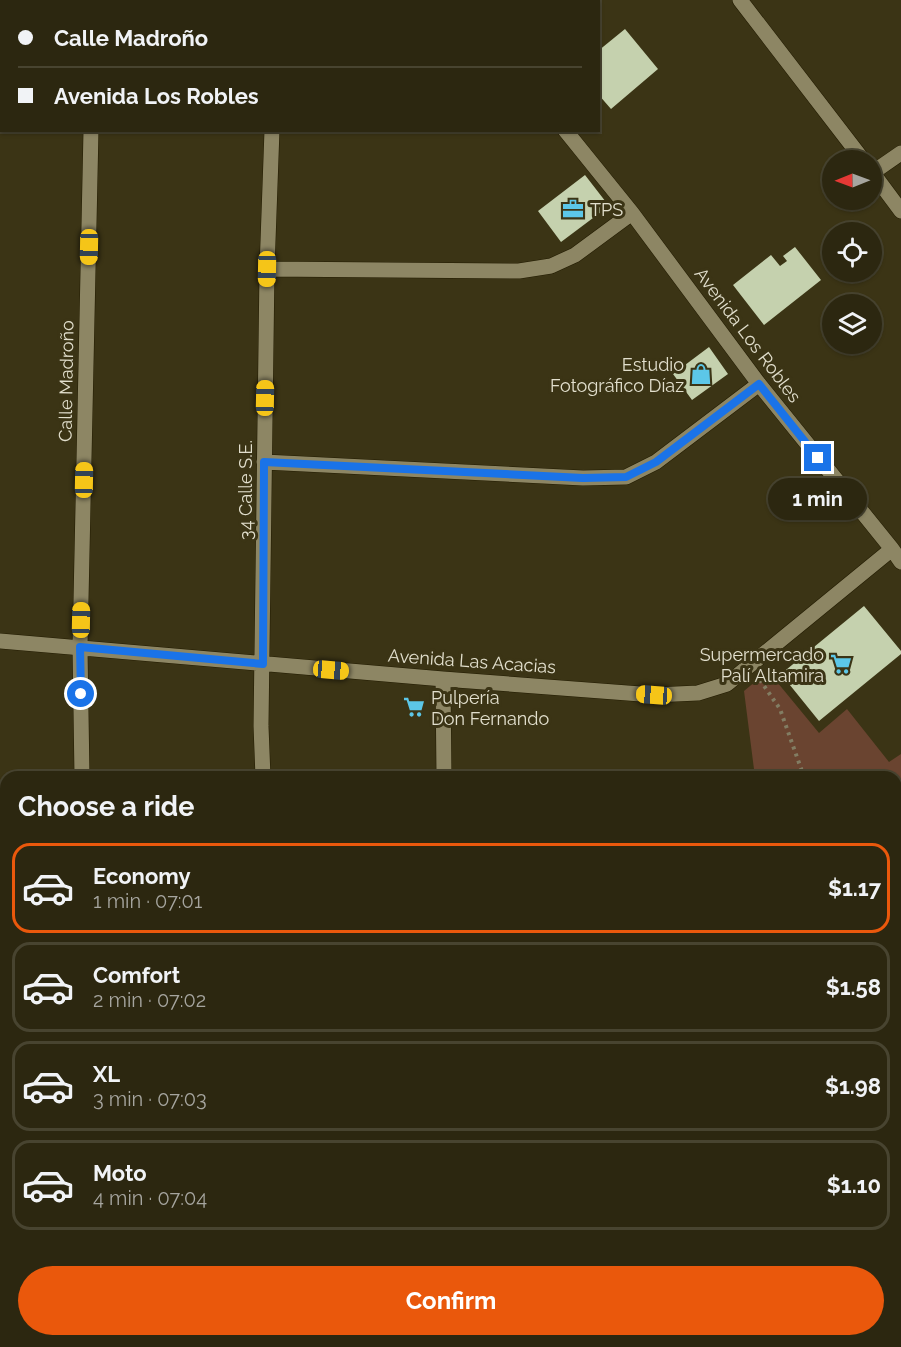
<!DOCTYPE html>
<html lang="en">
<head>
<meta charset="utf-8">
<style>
	body { margin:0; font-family:Raleway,sans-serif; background:#38331e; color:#f1f3f6; height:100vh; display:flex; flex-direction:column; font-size:22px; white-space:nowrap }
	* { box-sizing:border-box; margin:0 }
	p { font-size:20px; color:#a6a59f }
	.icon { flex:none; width:33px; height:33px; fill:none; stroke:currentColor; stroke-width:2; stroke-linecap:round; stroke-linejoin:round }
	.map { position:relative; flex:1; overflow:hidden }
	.sheet { position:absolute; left:0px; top:771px; width:902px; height:576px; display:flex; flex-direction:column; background:#2c2710; border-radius:18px 18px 0 0; box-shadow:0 2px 4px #0004,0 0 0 2px #484430 }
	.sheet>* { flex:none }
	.guide { position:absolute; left:0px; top:0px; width:600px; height:132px; box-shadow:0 2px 4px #0004,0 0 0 2px #484430; display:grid; align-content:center; height:132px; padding:0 18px; background:#2c2710 }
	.needle { width:39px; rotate:269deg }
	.buttons { position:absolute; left:822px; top:150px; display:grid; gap:12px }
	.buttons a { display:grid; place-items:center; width:60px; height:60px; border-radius:50%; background:#2c2710; box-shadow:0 2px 4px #0004,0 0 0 2px #484430; font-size:30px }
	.end { position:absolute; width:27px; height:27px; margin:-14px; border:8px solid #1a73e8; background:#fff; box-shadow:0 0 0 3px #fff }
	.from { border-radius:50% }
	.bubble { position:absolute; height:42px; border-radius:21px; background:#2c2710; box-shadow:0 2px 4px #0004,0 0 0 2px #484430; font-size:20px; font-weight:700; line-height:42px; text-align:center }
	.car { position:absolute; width:18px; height:36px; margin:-18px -9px; border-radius:8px; box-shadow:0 0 4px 2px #0007; background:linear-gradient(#f5c518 24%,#345 0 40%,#f5c518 0 76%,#345 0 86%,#f5c518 0) }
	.guide b { display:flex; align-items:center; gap:21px; height:57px; font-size:22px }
	.guide b+b { border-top:2px solid #484430 }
	.guide i { width:15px; height:15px; background:#f1f3f6 }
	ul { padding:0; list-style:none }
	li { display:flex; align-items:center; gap:18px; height:90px; margin:0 12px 9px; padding:0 6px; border:3px solid #484430; border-radius:18px }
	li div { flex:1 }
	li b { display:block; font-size:22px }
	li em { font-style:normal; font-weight:700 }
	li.current { border-color:#ea580c }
	li>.icon { width:54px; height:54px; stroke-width:1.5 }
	h2 { padding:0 18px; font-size:27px; line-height:72px }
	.action { display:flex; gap:12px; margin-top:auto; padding:12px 18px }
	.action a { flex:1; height:69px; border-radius:36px; background:#ea580c; color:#fff; font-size:24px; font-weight:700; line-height:69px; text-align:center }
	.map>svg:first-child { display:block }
</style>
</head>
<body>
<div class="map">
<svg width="901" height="1347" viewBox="0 0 901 1347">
	<rect width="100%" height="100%" fill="#3b3415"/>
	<path fill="#6a4430" d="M768,671L819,733L847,709L889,762L901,754V847L896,848V777H755L744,691Z"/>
	<path fill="#c5d1ae" d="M625,29L658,69L611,109L598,94V51Z
		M585,175L609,206L561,242L538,211Z
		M795,247L821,280L764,325L733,285L771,255L780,266L787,261L783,256Z
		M709,347L728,374L692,400L673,374Z
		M864,606L901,651V654L819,721L781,674Z
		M0,1089H6V1119H0Z
		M548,1341H599V1347H548Z"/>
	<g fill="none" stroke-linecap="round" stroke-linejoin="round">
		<defs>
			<path id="minor" d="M740,0L863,160
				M0,38H2
				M565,130L632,213L759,384L892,549L901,562
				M872,172L901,211
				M872,173L901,153
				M267,269L519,271L551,266L575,255L632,213
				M264,462L583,478L626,477L656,462L759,384
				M0,641L443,679L654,695L698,693L727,684L892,549
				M443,679L444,777
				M82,777L80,647L91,130
				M263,777L261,726L267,269L272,130
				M896,868H901
				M896,1048H901
				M896,1223L901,1222
				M89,1341V1347
				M452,1341V1347
				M808,1341L809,1347"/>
		</defs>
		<use href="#minor" stroke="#221b00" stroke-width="16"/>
		<path stroke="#827d63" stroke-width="4" stroke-dasharray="3 4.5" stroke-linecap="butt" d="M760,680L780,709L804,777"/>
		<use href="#minor" stroke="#8d8664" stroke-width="15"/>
	</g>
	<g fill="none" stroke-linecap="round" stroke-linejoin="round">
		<path stroke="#1a73e8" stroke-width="8" d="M81,694L80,647L263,664L264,462L583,478L626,477L656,462L759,384L818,458"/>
	</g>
	<defs>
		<symbol id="office-bare" viewBox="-9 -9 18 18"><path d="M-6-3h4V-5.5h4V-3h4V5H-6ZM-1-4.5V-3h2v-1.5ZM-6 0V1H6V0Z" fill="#5cc7e8" stroke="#3b3415" stroke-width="2.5" paint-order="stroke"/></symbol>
		<symbol id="shop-bare" viewBox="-9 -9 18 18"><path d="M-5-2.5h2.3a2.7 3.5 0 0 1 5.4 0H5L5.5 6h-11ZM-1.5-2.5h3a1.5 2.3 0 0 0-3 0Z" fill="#5cc7e8" stroke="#3b3415" stroke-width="2.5" paint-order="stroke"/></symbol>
		<symbol id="supermarket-bare" viewBox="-9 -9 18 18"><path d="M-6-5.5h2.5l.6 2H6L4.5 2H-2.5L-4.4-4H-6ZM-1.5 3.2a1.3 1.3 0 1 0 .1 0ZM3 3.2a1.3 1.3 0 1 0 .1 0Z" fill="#5cc7e8" stroke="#3b3415" stroke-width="2.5" paint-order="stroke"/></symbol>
	</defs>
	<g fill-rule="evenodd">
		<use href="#office-bare" x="558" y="194" width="30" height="30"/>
		<use href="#shop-bare" x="686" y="359" width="30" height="30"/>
		<use href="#supermarket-bare" x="826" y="649" width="30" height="30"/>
		<use href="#supermarket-bare" x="399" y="692" width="30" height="30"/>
	</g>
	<g text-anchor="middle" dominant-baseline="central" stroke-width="6" stroke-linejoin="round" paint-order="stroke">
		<g font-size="18" fill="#e2dfcd" stroke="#3b3415" text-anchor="start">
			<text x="590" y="209">TPS</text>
			<text x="684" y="364" text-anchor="end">Estudio<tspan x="684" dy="21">Fotográfico Díaz</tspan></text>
			<text x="824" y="654" text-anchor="end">Supermercado<tspan x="824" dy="21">Palí Altamira</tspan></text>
			<text x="431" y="697">Pulpería<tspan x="431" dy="21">Don Fernando</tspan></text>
		</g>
		<g font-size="18" fill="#e2dfcd" stroke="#3b3415">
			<text transform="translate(748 335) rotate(53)">Avenida Los Robles</text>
			<text transform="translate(66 381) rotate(-89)">Calle Madroño</text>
			<text transform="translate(245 490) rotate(-90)">34 Calle S.E.</text>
			<text transform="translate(472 661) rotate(4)">Avenida Las Acacias</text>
		</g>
	</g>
</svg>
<div class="buttons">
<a><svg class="needle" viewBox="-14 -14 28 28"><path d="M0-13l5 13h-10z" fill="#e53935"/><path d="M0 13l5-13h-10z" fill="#a6a59f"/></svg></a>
<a><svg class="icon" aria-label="locate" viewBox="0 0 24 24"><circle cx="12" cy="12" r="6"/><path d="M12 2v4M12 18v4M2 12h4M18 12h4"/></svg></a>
<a><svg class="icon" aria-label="layers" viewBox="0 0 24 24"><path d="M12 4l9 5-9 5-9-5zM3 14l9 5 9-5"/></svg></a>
</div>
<i class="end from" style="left:81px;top:694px"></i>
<i class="end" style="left:818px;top:458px"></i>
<div class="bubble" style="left:768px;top:478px;width:99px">1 min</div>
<i class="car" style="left:89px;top:247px;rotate:181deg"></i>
<i class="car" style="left:267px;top:269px;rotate:181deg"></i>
<i class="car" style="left:265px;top:398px;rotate:1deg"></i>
<i class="car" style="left:84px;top:480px;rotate:1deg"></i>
<i class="car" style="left:81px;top:620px;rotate:1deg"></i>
<i class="car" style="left:331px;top:670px;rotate:95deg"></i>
<i class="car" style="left:654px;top:695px;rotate:274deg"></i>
<div class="guide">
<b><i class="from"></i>Calle Madroño</b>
<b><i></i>Avenida Los Robles</b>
</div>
<section class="sheet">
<h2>Choose a ride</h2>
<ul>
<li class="current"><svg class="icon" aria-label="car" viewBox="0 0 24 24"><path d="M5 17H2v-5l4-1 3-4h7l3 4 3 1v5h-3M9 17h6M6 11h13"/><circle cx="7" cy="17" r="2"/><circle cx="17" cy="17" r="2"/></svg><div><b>Economy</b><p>1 min · 07:01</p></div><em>$1.17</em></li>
<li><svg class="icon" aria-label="car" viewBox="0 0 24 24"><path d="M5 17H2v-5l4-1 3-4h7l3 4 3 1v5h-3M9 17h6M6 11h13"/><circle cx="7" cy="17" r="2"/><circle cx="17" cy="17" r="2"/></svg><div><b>Comfort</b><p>2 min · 07:02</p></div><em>$1.58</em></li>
<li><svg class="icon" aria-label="car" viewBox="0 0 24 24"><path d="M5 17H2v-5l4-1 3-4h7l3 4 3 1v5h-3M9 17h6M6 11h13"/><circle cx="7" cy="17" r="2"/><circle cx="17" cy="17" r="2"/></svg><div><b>XL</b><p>3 min · 07:03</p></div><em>$1.98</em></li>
<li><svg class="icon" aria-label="car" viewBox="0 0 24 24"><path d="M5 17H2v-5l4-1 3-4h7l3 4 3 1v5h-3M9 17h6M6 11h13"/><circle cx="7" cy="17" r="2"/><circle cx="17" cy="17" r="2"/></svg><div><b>Moto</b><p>4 min · 07:04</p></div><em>$1.10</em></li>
</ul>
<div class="action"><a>Confirm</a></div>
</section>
</div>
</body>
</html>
